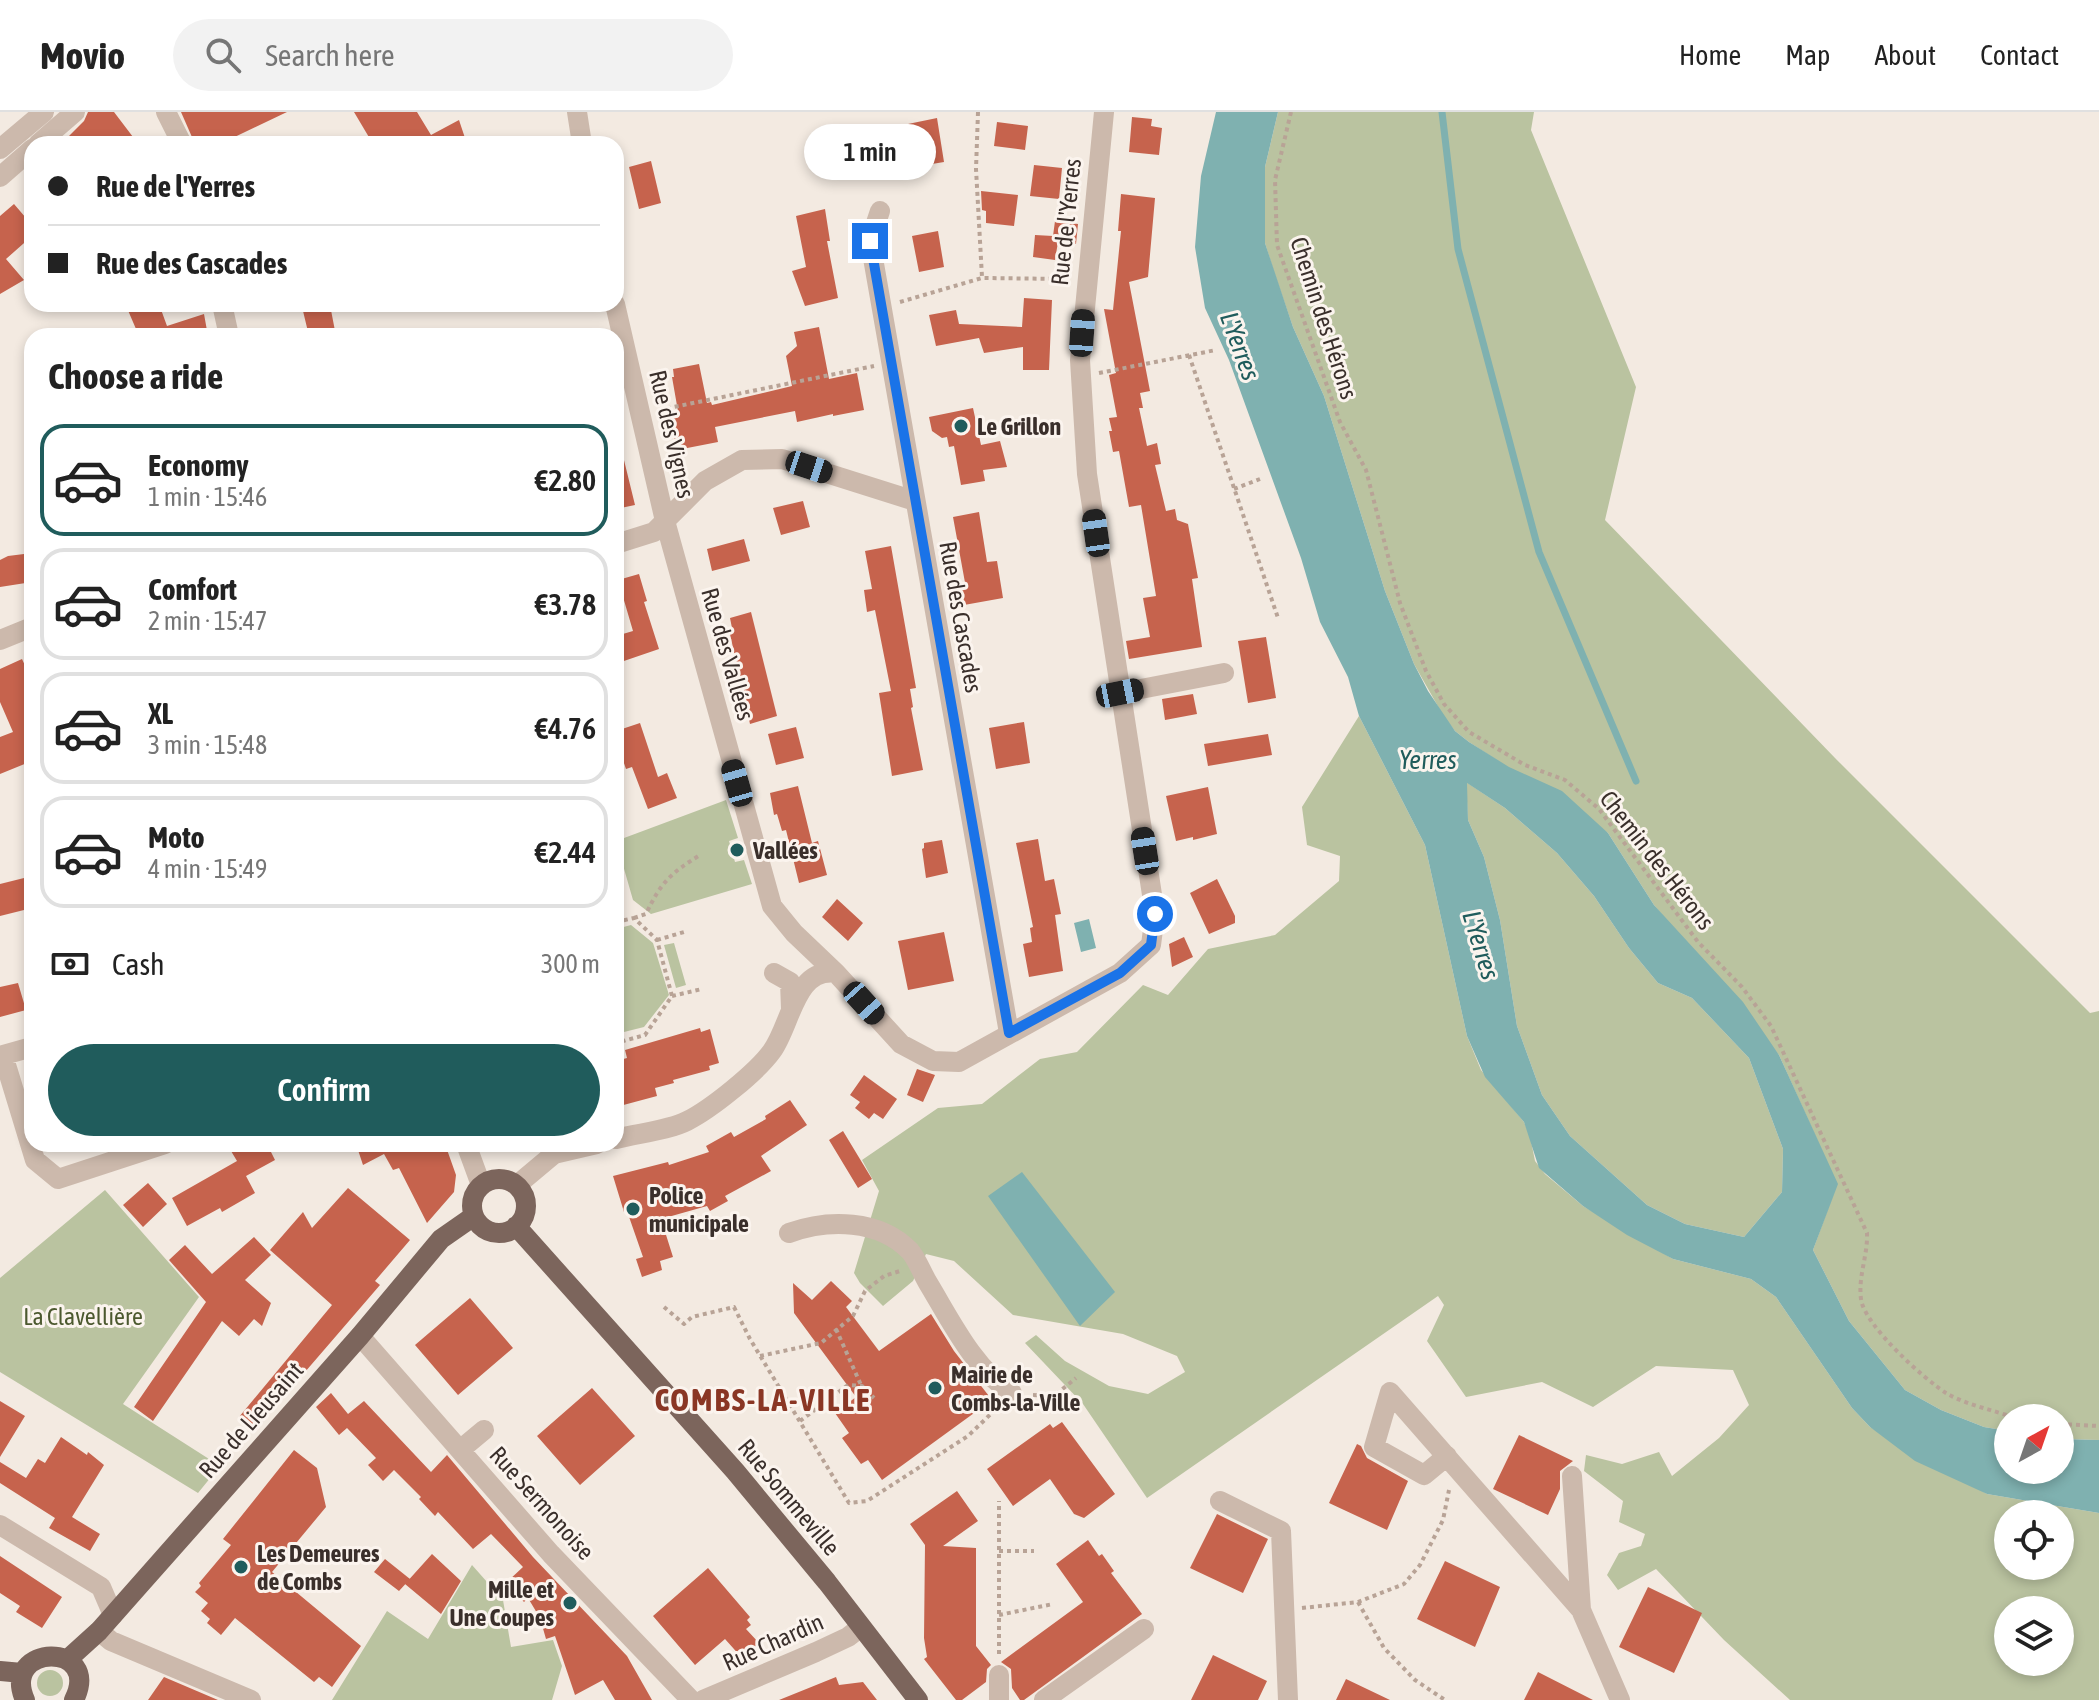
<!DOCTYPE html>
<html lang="en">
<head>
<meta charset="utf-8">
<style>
	body { margin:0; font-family:"Asap Condensed",sans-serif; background:#f2f2f2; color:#222; height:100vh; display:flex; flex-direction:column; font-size:30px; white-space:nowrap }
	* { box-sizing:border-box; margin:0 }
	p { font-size:26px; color:#767676 }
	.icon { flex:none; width:44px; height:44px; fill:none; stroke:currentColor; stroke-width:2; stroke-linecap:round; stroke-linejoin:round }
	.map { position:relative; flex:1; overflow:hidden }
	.panel { position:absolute; left:24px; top:216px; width:600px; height:824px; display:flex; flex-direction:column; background:#fff; border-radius:24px; box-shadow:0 4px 12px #0003 }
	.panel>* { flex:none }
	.banner { position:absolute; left:24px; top:24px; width:600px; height:176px; border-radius:24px; box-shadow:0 4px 12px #0003; display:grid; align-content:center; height:176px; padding:0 24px; background:#fff }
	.needle { width:52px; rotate:40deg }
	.tools { position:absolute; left:1994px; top:1292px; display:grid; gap:16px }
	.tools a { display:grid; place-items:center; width:80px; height:80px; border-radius:50%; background:#fff; box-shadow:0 4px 12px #0003; font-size:40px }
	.end { position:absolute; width:36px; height:36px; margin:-18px; border:10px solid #1a73e8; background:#fff; box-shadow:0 0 0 4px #fff }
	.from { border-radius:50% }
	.bubble { position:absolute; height:56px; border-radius:28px; background:#fff; box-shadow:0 4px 12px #0003; font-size:26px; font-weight:600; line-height:56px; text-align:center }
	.car { position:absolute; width:24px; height:48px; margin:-24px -12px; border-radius:10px; box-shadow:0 0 6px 2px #0007; background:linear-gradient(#222 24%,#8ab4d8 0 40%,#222 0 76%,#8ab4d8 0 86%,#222 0) }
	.banner b { display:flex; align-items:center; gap:28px; height:76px; font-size:30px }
	.banner b+b { border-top:2px solid #e0e0e0 }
	.banner i { width:20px; height:20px; background:#222 }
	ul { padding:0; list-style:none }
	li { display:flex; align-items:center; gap:24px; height:112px; margin:0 16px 12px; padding:0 8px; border:4px solid #e0e0e0; border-radius:24px }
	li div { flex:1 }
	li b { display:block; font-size:30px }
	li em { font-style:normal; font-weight:600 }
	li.active { border-color:#205c5c }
	li>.icon { width:72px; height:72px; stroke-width:1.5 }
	h2 { padding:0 24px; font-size:36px; line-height:96px }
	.pay { display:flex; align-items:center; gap:20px; height:88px; padding:0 24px; font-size:30px }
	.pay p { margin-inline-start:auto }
	.action { display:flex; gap:16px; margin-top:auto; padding:16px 24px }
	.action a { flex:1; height:92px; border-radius:48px; background:#205c5c; color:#fff; font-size:32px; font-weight:600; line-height:92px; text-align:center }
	header { display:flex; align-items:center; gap:48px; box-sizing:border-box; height:112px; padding:0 40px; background:#fff; border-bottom:2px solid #e0e0e0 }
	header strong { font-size:38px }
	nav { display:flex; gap:44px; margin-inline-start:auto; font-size:28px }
	.search { width:560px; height:72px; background:#f2f2f2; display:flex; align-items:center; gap:20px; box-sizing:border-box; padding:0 28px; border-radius:44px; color:#767676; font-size:30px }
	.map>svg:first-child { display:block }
</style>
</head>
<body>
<header>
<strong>Movio</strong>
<div class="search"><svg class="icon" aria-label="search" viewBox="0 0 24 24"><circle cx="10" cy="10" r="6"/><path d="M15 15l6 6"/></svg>Search here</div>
<nav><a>Home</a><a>Map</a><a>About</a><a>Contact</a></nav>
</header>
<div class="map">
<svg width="2099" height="1588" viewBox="0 0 2099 1588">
	<rect width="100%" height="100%" fill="#f3eae1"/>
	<path fill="#bac3a0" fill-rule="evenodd" d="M1278,0H1534L1531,18L1636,275L1605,408L1835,646L2090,901L2099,899V1328L2060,1327V1306H2008V1319L1984,1315L1941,1298L1905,1278L1849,1209L1813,1138L1837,1072L1779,943L1654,793L1608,721L1469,630L1455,619L1444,605L1414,552L1385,479L1324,284L1293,215L1274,160L1265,131L1263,100L1265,55Z
		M1359,604L1425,733L1467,924L1481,958L1524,1010L1530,1024L1535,1049L1545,1062L1583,1094L1673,1147L1751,1167L1776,1185L1852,1296L1870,1315L1987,1382L2099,1401V1588H1790L1724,1528L1656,1457L1618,1478L1607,1463L1619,1441L1641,1434L1645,1422L1619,1410L1623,1389L1584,1359L1586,1343L1622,1352L1659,1340L1672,1364L1719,1326L1749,1293L1733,1258L1656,1254L1593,1295L1542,1270L1466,1285L1427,1229L1444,1193L1438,1184L1147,1386L1083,1292L1025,1231L1036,1223L1065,1249L1109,1274L1148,1282L1185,1260L1177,1244L1123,1222L1013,1203L954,1149L926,1142L913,1169L883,1194L860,1171L854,1161L879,1079L862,1048L938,996L982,992L1040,947L1077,940L1143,873L1168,883L1208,837L1275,823L1339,769L1340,744L1307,733L1302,695ZM2008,1402H2060V1454H2008ZM2008,1498H2060V1550H2008Z
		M1466,670L1505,696L1557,741L1594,784L1629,836L1658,871L1692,886L1749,946L1783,1037L1782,1080L1744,1125L1685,1112L1647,1093L1570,1024L1542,983L1517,914L1500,808L1484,745L1468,708Z
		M726,688L738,726L729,729L735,750L744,748L752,772L651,802L633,788L616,729Z
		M631,813L653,831L669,883L644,915L616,922V817Z
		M674,831L686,873L676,876L664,833Z
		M105,1078L199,1185L123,1292L220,1354L198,1381L0,1260V1166Z
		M472,1453L503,1488L511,1535L553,1528L562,1554L552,1588H332L387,1499L428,1527Z
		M37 1571a13 13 0 1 1 26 0a13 13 0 1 1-26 0Z"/>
	<path fill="#7fb1b0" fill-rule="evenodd" d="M1216,0H1278L1265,55V131L1293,215L1324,284L1385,479L1414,552L1428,579L1455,619L1469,630L1509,655L1562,679L1608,721L1654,793L1743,890L1779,943L1838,1072L1813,1138L1849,1209L1905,1278L1941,1298L1984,1315L2008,1319V1358H2060V1327L2099,1328V1401L1987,1382L1915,1349L1870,1315L1852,1296L1776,1185L1751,1167L1673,1147L1627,1123L1583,1094L1539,1056L1524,1010L1485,965L1467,924L1425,733L1359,604L1348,565L1320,510L1301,446L1229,248L1205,196L1195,135L1201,64ZM1467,671L1505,696L1557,741L1594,784L1629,836L1658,871L1692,886L1749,946L1783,1037L1782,1080L1744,1125L1685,1112L1647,1093L1570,1024L1542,983L1517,914L1500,808L1484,745L1468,708Z
		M1089,807L1096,836L1081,840L1074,811Z
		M1022,1060L1115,1180L1080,1214L988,1084Z"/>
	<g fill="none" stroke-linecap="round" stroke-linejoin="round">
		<path stroke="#7fb1b0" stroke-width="7" d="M1442,0L1458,137L1539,440L1636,669"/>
	</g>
	<path fill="#c6634d" d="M88,0H114L133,25L124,32H61L84,9Z
		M181,0H287L220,32H195Z
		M354,0H417L431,23L459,8L467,32H373Z
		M1132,5L1152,7L1151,14L1162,16L1159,43L1129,40Z
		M937,6L944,50L914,55L908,12Z
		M997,10L1028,14L1025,38L994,34Z
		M651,49L661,91L639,97L629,55Z
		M1034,53L1062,56L1059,87L1030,84Z
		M981,79L1018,83L1014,114L986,111V99L982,98Z
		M1121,82L1155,86L1148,165L1129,170L1150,279L1140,281L1143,296H1139L1147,334L1157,331L1161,352L1155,353L1166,399L1175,397L1177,408L1188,412L1198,466L1192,467L1202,535L1129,547L1126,529L1150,525L1143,486L1156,484L1141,393L1129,395L1119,339L1113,340L1109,319H1112L1109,306L1117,305L1109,263L1116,261L1104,197L1113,198L1121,119H1118Z
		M14,92L32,113V124L6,147L24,168L0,182V104Z
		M825,97L830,129H827L838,186L805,194L792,159L806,155L796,104Z
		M1055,109L1078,112L1076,132L1058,130L1055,148L1033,145L1035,123L1053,124Z
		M938,119L944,155L919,160L912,124Z
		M1024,186L1052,188L1049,258H1023V235L984,241L979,226L936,234L929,203L956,198L959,212L1022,215Z
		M141,192H159L167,214L204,202L208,224H139L127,196Z
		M330,193L336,224H309L303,199Z
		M819,215L829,267L857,261L864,298L833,304V302L797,310L795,299L715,315L718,330L677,338L670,307L679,305L672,265H674L673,257L699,252L707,291L711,290L712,293L792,274L786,244L797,234L794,220Z
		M973,296L981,333L1000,329L1007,355L983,358L985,369L961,373L954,334L949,335L947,325L942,326L932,319L929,305Z
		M623,344L635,393L616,397V345Z
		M803,389L810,415L781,423L773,396Z
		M979,400L987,450L997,449L1003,486L964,493L962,477L966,476L953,405Z
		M744,427L750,449L712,459L707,437Z
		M891,434L916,576L910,577L913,595L911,596L923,658L892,664L879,581L891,579L875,498L867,500L864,478L872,477L865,439Z
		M32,441V470L0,475V448L8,444Z
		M639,462L647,489L644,490L659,537L621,550L616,524L633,519L618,468Z
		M751,500L777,604L750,612L730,522L733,521L730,506Z
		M1266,525L1276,586L1248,591L1238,529Z
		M22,547L32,569V663L27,651L0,662V625L13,620L0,590V557Z
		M1193,582L1197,602L1165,608L1162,587Z
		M1024,610L1030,651L996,657L989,616Z
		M640,611L658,665L667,661L677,686L648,697L632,655L626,657L616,628V619Z
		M796,615L804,646L776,653L768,622Z
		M1268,622L1272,643L1208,654L1204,632Z
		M798,674L812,731L818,729L827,763L799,771L786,718L782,719L777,702L774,703L770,681Z
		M1208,675L1217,722L1193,728V725L1176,729L1166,684Z
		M1038,727L1045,769L1054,767L1061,802L1055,803L1063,859L1029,865L1023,832L1032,830L1030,816L1033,815L1016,731Z
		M942,728L948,761L926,766L922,737L924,736V731Z
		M32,764V796L0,804V772Z
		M1217,767L1235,804V811L1209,822L1190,781Z
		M837,787L863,811L848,829L822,805Z
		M944,820L954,869L908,878L898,829Z
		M1184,825L1193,845L1172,855L1169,832Z
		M18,871L26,898L0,905V875Z
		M700,916L701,920L710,917L719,951L709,954L710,958L673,968L674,971L655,976L657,984L616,995V949L627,946L625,938Z
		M917,957L935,963L923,990L907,983Z
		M864,963L897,987L883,1007L874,1001L869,1007L855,996L860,990L850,983Z
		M790,988L807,1013L761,1044L771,1059L725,1084L728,1089L710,1099L707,1094L661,1107L673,1145L660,1149L662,1158L642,1165L636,1147L643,1145L627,1099L624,1100L613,1064L668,1050L669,1053L709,1040L706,1034L731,1020L734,1025L766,1007L765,1004Z
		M843,1019L872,1067L858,1076L829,1028Z
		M244,1032H267L275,1048L246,1064L255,1081L222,1100L220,1096L187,1114L172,1086L237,1049L231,1039Z
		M356,1032H445L456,1063L454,1080L427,1111L399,1056L393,1058L384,1042L363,1053Z
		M148,1071L167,1092L143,1115L123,1093Z
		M348,1076L410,1128L375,1169L380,1173L255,1318L239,1305L332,1193L270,1138L303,1100L312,1116Z
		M254,1125L271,1143L245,1168L271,1191L262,1214L254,1207L239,1224L222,1209L153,1309L134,1295L206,1190L169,1148L185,1133L212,1162Z
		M831,1169L852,1189L846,1195L879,1239L931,1202L954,1239L992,1288L882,1368L868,1348L861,1352L842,1326L849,1321L835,1301L856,1285L794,1201L793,1171L812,1188Z
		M470,1186L513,1236L458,1283L415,1233Z
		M592,1276L635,1324L580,1373L537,1324Z
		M331,1281L348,1302L364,1289L431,1360L447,1343L533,1445L627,1544L652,1588H615L603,1568L575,1583L555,1524L546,1527L540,1506L528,1486L524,1490L506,1471L523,1455L491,1422L473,1437L438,1400L435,1404L419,1387L421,1385L394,1358L383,1369L368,1353L376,1346L347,1316L339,1323L316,1295Z
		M0,1289L25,1304L0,1345Z
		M1062,1310L1115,1382L1084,1406L1074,1402L1050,1367L1013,1394L987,1357L1050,1312L1053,1316Z
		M1519,1323L1573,1349L1560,1359V1377L1548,1403L1493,1377Z
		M61,1325L87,1343L88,1340L104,1353L72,1405L100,1422L90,1439L49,1416L55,1406L0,1371V1350L26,1366L38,1347L45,1351Z
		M1357,1332L1361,1334L1367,1346L1408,1369L1387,1418L1329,1391Z
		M294,1338L317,1356L326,1395L272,1460L361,1534L332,1575L319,1565L314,1570L235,1506L221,1523L207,1511L210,1507L201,1499L208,1491L195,1480L201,1474L199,1471L231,1433L223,1427Z
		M957,1379L978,1409L943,1434L976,1436V1534L991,1553L987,1557L986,1570L962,1588H956L924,1547L927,1545L924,1526L925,1433L910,1412Z
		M1217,1402L1268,1427L1243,1481L1190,1456Z
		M1088,1428L1099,1444L1102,1442L1114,1459L1111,1461L1142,1502L1024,1588H1020L1012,1576L1011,1557L1001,1550L1083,1490L1056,1452Z
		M432,1442L461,1469L441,1502L405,1472Z
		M0,1444L62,1485L42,1516L16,1500L20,1494L0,1481Z
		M385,1447L410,1467L399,1479L374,1460Z
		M1445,1449L1500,1475L1475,1535L1417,1507Z
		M708,1456L750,1505L747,1508L751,1513L746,1517L759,1531L742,1546L725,1527L695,1553L653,1504Z
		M1648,1475L1702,1501L1674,1561L1619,1535Z
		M1213,1543L1267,1569L1258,1588H1191Z
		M1538,1560L1593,1588H1524Z
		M164,1565L218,1588H148Z
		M836,1565L839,1573L863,1570L877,1588H779Z
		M1346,1567L1390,1588H1336Z"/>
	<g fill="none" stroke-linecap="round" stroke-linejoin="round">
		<path stroke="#b8a396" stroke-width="4" stroke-dasharray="4 4" stroke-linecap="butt" d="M978,0L976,57L982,165
			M1291,0L1275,68L1277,133L1340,310L1366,358L1400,491L1426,559L1444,592L1469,620L1525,653L1565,668L1599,697L1698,830L1742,875L1771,914L1867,1121C1868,1143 1858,1164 1861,1187C1864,1213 1924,1267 1946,1281C1966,1293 1994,1298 2015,1306
			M900,190L982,166L1068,167
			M1189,243L1278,506
			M1099,261L1216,238
			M659,298L874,254
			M1234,377L1260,367
			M634,806L646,802C661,770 671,761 700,743
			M616,810L634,806L657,828L672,884L645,923L616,931
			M657,828L684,820
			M672,884L702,877
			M664,1195L684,1212L692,1205L734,1195L750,1227L849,1391L867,1389L968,1324L998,1295
			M836,1217L861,1273
			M760,1244L821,1231L853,1204L865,1179L884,1164L900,1159
			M1033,1283L1054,1284L1076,1266
			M800,1309L848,1273L862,1274L874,1286
			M2060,1312L2099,1314
			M999,1439H1034
			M1358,1490L1384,1536L1415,1568L1445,1588
			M1302,1496L1358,1490L1404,1472L1420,1453L1443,1408L1449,1378
			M999,1503L1053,1492
			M999,1542V1389"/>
		<path stroke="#ccb9ac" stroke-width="20" d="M166,0L182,32
			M577,0L582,32
			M38,32L75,0
			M0,37L44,0
			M0,65L32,37
			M880,99L870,129L1009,921
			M222,192L229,224
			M615,192L665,409L772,794L794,821L836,861L901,932L933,949L959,950L1120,861L1151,833L1155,802L1087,362L1080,248L1104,0
			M616,432L654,420L705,369L742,348L782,347L915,389
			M0,528L32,515
			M1120,581L1224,561
			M774,861L790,870L791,897
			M3,943L35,1048L58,1067L165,1032
			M0,944L32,935
			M616,1027C638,1021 667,1019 687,1009C711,997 757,960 772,939C791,913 795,855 836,861
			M466,1032L481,1073
			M517,1073L554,1042L597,1032
			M789,1121C828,1107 879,1107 910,1139C917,1147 922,1161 928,1171C951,1209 974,1257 1012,1281
			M360,1224L551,1442L691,1588
			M460,1338L484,1318
			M1447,1344L1424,1363L1374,1335L1390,1280L1581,1498L1620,1588
			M1572,1364L1581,1498
			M1220,1389L1281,1419L1288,1588
			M0,1413L101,1475L113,1503
			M99,1519L111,1529L251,1588
			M703,1588L816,1540L848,1525L861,1515
			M999,1588V1563
			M1044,1588L1144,1517"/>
		<path stroke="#7c655c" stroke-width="20" d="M472 1094a27 27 0 1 1 54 0a27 27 0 1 1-54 0Z
			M516,1114L735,1359L827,1470L918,1588
			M67,1548L99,1519L137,1476L360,1224L441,1127L474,1104
			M0,1559L22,1561
			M25,1588C0,1531 103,1529 74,1588"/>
	</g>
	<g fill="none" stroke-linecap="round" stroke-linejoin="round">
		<path stroke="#1a73e8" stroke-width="10" d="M870,129L1009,921L1120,861L1151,833L1155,802"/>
	</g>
	<g fill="#205c5c" stroke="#fbf4ee" stroke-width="3">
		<circle cx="961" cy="314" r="8"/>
		<circle cx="737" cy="738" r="8"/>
		<circle cx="633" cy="1097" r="8"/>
		<circle cx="935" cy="1276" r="8"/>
		<circle cx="241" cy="1455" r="8"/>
		<circle cx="570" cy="1491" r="8"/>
	</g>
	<g text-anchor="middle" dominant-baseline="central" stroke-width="6" stroke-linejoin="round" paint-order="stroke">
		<g font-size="24" fill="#3a2f2b" stroke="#fbf4ee">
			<text transform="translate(1066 110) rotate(-84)">Rue de l'Yerres</text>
			<text transform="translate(1324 206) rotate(72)">Chemin des Hérons</text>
			<text transform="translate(672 322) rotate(77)">Rue des Vignes</text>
			<text transform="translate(961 505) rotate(80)">Rue des Cascades</text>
			<text transform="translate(728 542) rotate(74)">Rue des Vallées</text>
			<text transform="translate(1657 748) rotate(52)">Chemin des Hérons</text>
			<text transform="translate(251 1308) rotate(-49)">Rue de Lieusaint</text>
			<text transform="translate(789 1385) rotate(50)">Rue Sommeville</text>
			<text transform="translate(542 1391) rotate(48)">Rue Sermonoise</text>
			<text transform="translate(773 1530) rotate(-24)">Rue Chardin</text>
		</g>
		<g font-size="24" font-weight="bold" fill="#3a2f2b" stroke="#fbf4ee" text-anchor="start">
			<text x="977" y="314">Le Grillon</text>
			<text x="753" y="738">Vallées</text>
			<text x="649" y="1083">Police<tspan x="649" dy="28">municipale</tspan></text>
			<text x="951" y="1262">Mairie de<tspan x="951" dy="28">Combs-la-Ville</tspan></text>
			<text x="257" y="1441">Les Demeures<tspan x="257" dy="28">de Combs</tspan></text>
			<text x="554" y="1477" text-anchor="end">Mille et<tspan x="554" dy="28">Une Coupes</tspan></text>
		</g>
		<g font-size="24" fill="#4c592f" stroke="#fbf4ee">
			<text x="83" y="1204">La Clavellière</text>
		</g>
		<g font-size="26" font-style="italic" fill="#205c5c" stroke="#fbf4ee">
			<text transform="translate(1240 234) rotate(70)">L'Yerres</text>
			<text x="1428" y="648">Yerres</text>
			<text transform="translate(1481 833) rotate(73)">L'Yerres</text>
		</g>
		<g font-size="32" font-weight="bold" letter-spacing="2" fill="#8a3624" stroke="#fbf4ee">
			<text x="763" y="1287">COMBS-LA-VILLE</text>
		</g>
	</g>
</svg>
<div class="tools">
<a><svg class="needle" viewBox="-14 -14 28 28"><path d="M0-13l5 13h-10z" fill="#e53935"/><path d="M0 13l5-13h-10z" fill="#767676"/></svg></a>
<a><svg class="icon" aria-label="locate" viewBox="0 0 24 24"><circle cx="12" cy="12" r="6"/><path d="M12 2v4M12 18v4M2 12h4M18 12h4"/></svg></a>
<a><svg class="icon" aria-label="layers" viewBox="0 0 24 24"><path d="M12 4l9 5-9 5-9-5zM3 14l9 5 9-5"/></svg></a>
</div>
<i class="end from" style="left:1155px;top:802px"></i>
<i class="end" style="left:870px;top:129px"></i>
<div class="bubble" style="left:804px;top:12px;width:132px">1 min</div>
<i class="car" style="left:1082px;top:221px;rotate:4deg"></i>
<i class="car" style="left:809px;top:355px;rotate:108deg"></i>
<i class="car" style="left:1096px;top:421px;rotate:352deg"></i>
<i class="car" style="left:1120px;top:581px;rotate:79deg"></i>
<i class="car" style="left:737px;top:671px;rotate:344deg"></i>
<i class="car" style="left:1145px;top:739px;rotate:351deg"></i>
<i class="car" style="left:864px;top:891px;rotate:138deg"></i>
<div class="banner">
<b><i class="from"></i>Rue de l'Yerres</b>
<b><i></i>Rue des Cascades</b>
</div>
<section class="panel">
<h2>Choose a ride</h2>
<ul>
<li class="active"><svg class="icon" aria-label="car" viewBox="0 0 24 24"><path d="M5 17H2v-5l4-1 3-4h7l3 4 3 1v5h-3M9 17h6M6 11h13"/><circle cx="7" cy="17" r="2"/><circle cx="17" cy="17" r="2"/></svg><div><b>Economy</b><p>1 min · 15:46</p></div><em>€2.80</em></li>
<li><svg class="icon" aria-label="car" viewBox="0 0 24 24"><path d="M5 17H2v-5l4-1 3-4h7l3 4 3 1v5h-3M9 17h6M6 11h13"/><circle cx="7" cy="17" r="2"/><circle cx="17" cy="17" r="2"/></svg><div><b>Comfort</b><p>2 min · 15:47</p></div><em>€3.78</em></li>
<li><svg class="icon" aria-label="car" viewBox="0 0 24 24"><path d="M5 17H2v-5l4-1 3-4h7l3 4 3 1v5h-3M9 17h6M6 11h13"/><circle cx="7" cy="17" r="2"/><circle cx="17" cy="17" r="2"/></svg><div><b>XL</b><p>3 min · 15:48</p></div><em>€4.76</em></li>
<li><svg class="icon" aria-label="car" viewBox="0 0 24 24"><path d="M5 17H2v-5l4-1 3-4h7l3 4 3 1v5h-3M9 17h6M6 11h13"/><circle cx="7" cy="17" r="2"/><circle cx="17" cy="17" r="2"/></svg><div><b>Moto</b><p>4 min · 15:49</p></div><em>€2.44</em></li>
</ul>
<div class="pay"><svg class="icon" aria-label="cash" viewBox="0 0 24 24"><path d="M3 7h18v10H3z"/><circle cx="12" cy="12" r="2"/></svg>Cash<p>300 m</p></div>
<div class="action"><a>Confirm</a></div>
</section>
</div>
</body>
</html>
